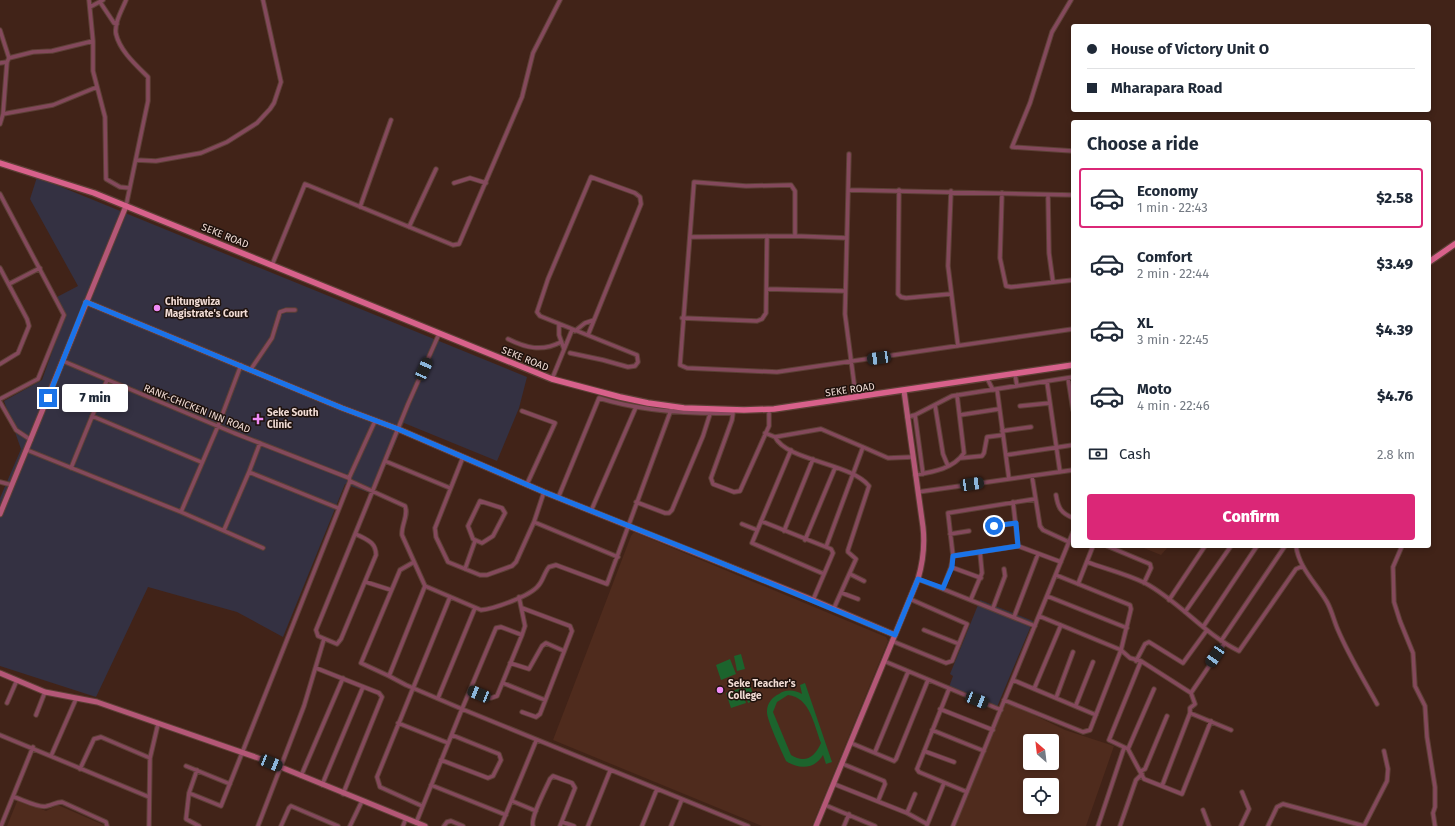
<!DOCTYPE html>
<html lang="en">
<head>
<meta charset="utf-8">
<style>
	body { margin:0; font-family:"Fira Sans",sans-serif; background:#f6f6f7; color:#1f2937; height:100vh; display:flex; flex-direction:column; font-size:15px; white-space:nowrap }
	* { box-sizing:border-box; margin:0 }
	p { font-size:13px; color:#747a83 }
	.icon { flex:none; width:22px; height:22px; fill:none; stroke:currentColor; stroke-width:2; stroke-linecap:round; stroke-linejoin:round }
	.map { position:relative; flex:1; overflow:hidden }
	.drawer { position:absolute; left:1071px; top:120px; width:360px; height:428px; display:flex; flex-direction:column; background:#fff; border-radius:4px; box-shadow:0 2px 6px #0003 }
	.drawer>* { flex:none }
	.banner { position:absolute; left:1071px; top:24px; width:360px; height:88px; border-radius:4px; box-shadow:0 2px 6px #0003; display:grid; align-content:center; height:88px; padding:0 16px; background:#fff }
	.needle { width:26px; rotate:332deg }
	.buttons { position:absolute; left:1023px; top:734px; display:grid; gap:8px }
	.buttons a { display:grid; place-items:center; width:36px; height:36px; border-radius:4px; background:#fff; box-shadow:0 2px 6px #0003; font-size:20px }
	.end { position:absolute; width:18px; height:18px; margin:-9px; border:5px solid #1a73e8; background:#fff; box-shadow:0 0 0 2px #fff }
	.from { border-radius:50% }
	.bubble { position:absolute; height:28px; border-radius:4px; background:#fff; box-shadow:0 2px 6px #0003; font-size:13px; font-weight:800; line-height:28px; text-align:center }
	.car { position:absolute; width:12px; height:24px; margin:-12px -6px; border-radius:5px; box-shadow:0 0 3px 1px #0007; background:linear-gradient(#222 24%,#8ab4d8 0 40%,#222 0 76%,#8ab4d8 0 86%,#222 0) }
	.banner b { display:flex; align-items:center; gap:14px; height:38px; font-size:15px }
	.banner b+b { border-top:1px solid #e0e1e3 }
	.banner i { width:10px; height:10px; background:#1f2937 }
	ul { padding:0; list-style:none }
	li { display:flex; align-items:center; gap:12px; height:60px; margin:0 8px 6px; padding:0 8px; border:2px solid transparent; border-radius:4px }
	li div { flex:1 }
	li b { display:block; font-size:15px }
	li em { font-style:normal; font-weight:800 }
	li.selected { border-color:#db2777 }
	li>.icon { width:36px; height:36px; stroke-width:1.5 }
	h2 { padding:0 16px; font-size:18px; line-height:48px }
	.pay { display:flex; align-items:center; gap:10px; height:44px; padding:0 16px; font-size:15px }
	.pay p { margin-inline-start:auto }
	.action { display:flex; gap:8px; margin-top:auto; padding:8px 16px }
	.action a { flex:1; height:46px; border-radius:4px; background:#db2777; color:#fff; font-size:16px; font-weight:800; line-height:46px; text-align:center }
	.map>svg:first-child { display:block }
</style>
</head>
<body>
<div class="map">
<svg width="1455" height="826" viewBox="0 0 1455 826">
	<rect width="100%" height="100%" fill="#412318"/>
	<path fill="#343142" d="M37,177L527,377L519,408L497,461L404,423L373,494L345,484L283,637L237,612L148,587L96,697L0,666V498L21,449L4,401L42,380L65,315L57,297L78,286L30,199Z
		M980,600L1033,621L997,707L949,687L953,676L950,674Z"/>
	<path fill="#4f2b1d" fill-rule="evenodd" d="M634,532L886,637L888,641L812,826H762L553,740L631,536Z
		M1139,546H1169L1161,555Z
		M1003,700L1065,730L1114,746L1086,826H954ZM1030,741H1052V763H1030ZM1030,785H1052V807H1030Z
		M18,799L46,811L58,805L106,826H7Z"/>
	<path fill="#1c642d" fill-rule="evenodd" d="M741,654L745,669L737,671L734,656Z
		M730,659L736,674L721,680L716,665Z
		M805,683L832,762L826,764L823,755C815,769 799,770 786,761C782,752 766,719 767,711C767,704 772,697 779,694C786,689 795,690 802,694L800,685ZM788,695C810,697 814,725 821,743C815,757 805,764 791,755L773,712L777,702Z
		M750,685L755,700L748,703L743,688Z
		M741,688L746,703L731,708L726,693Z"/>
	<g fill="none" stroke-linecap="round" stroke-linejoin="round">
		<defs>
			<path id="street" d="M89,0L93,41V71L105,117L106,179L120,187L129,188
				M126,0C122,10 114,23 116,34C120,51 136,65 148,77V101L126,206
				M1071,0L1052,32L1030,103L1012,147L1073,151
				M100,2L114,23L117,24
				M90,7L103,0
				M0,30L9,58L7,62L3,114L0,124
				M9,58L33,52L52,51L93,41
				M0,63L7,62
				M3,114L53,105L97,87
				M849,154L845,314L856,398
				M136,160L156,161L201,153L227,142L257,123L270,109L274,103L281,82L263,0
				M454,183L470,178L486,183
				M849,190L1073,195
				M899,190L898,294L901,297L906,298L950,294
				M951,191L948,266L958,346
				M1002,193L1000,258L1006,286L1011,287L1073,280
				M0,194L64,315L38,379L0,399
				M1048,195L1049,253L1053,282
				M360,207L391,120
				M409,227L436,169
				M690,237L795,236
				M847,238L795,236V191L791,185L746,186L694,182L680,365L687,368L777,372L1073,329
				M272,265L305,184L453,245L459,244L522,97L533,53L560,0
				M0,268L27,319L29,326L18,353L0,364
				M9,284L40,268
				M767,289L845,291
				M682,318L757,321L762,319L766,313L767,236
				M559,324V335L564,349
				M575,331L585,323L594,320
				M508,339C526,348 542,352 561,342
				M570,353L603,360L628,367L635,366L638,362L637,355L540,316L537,312L548,279L591,177L635,193L640,197L641,204L588,335
				M63,361L234,433L349,478
				M251,369L272,338L280,312L286,310H295
				M1015,374L1017,386
				M987,378L993,390
				M1068,378L1073,410
				M552,379L572,330
				M1047,382L1060,472
				M997,389L1009,479
				M0,402L16,430L31,440
				M935,405L943,454L948,466
				M1020,406L1050,403
				M522,411L555,423L527,484
				M915,415L923,474
				M960,415L999,409
				M92,416L201,462
				M907,417L915,415L952,396L1073,377
				M1002,431L1031,427
				M765,433L775,437C787,461 851,463 869,486L848,550V552L856,559L834,608
				M775,437L821,429L863,447
				M27,450L181,512L218,426L241,365
				M791,450L752,543L824,574
				M1006,455L1073,445
				M463,457L435,528L436,537L448,562L480,575H487L512,566L516,562L534,522L544,492
				M961,458L982,456L984,453L987,437L1003,435
				M385,461L450,488
				M71,468L107,380
				M249,472L260,443
				M915,475C933,472 953,469 964,453L957,395
				M1032,476L1040,526L1043,530L1069,542
				M350,481L405,506C409,515 401,525 402,535L425,586L389,676L406,685L462,709L496,628L501,627L522,635L525,626L519,597
				M0,482L12,485
				M918,492L1073,470
				M1056,495C1058,508 1061,513 1073,518
				M558,498L599,398C641,411 689,414 733,413L732,420L711,478L713,484L734,492L740,491L769,426V413
				M480,501L502,508L505,513L493,536L482,543L473,539L468,526Z
				M636,502L665,513H669L672,510L703,436L710,414
				M1013,502L1018,546
				M591,511L636,407
				M181,512L263,548
				M761,521L831,549L833,553L813,600
				M534,522L618,557
				M742,524L757,530
				M995,526L1016,523
				M224,530L249,472L338,508
				M784,531L813,459
				M356,534C367,540 376,542 376,555L341,639L337,644L318,636L316,630L408,404L439,334
				M950,534L969,531
				M805,540L835,468
				M1107,546L1150,564L1151,568L1144,583
				M1296,546C1299,568 1316,583 1327,602C1332,611 1334,621 1338,630C1349,656 1364,680 1377,704
				M1402,546L1393,567L1394,602L1400,621L1413,653L1415,686L1425,706L1427,737L1435,787V807L1433,813L1435,826
				M826,547L863,447L888,458L913,457
				M953,556L1018,546L1061,562
				M1087,562C1106,569 1127,574 1145,583C1179,601 1204,634 1239,651L1296,569L1303,566
				M951,567L981,578
				M465,569L475,541
				M850,574L864,581
				M1056,575L1130,605L1131,609L1121,650L1130,658L1141,661L1109,740L1128,749L1144,779L1182,794L1211,721
				M918,579L1035,626
				M366,582L391,590
				M1078,584L1093,546
				M425,586L481,610C494,609 530,596 538,586C543,581 544,573 549,567L556,565L607,584L671,410
				M943,588L951,567L953,556L948,513L1035,499
				M842,593L858,599
				M1047,596L1127,628
				M971,599L982,573L980,552
				M1169,600L1205,546
				M522,608L570,626L572,631L540,714L536,717L522,712
				M993,608L1005,576L1004,569
				M1185,612L1231,546
				M1014,617L1038,554
				M1203,627L1257,546
				M924,630L959,644
				M892,641L946,663L952,661L967,624L910,599
				M1221,641L1285,546
				M884,661L1001,710
				M1136,661L1145,644L1149,642L1183,663L1207,630
				M1141,661L1191,693L1195,704L1190,708V713L1162,786
				M510,663L529,669L542,646L546,643L564,651
				M316,668L379,693L382,697L343,794
				M389,676L361,663L400,570L414,562
				M1013,680L1096,715
				M503,683L545,700
				M949,689L917,769L919,772L967,792
				M1034,689L1061,625
				M470,690L491,698L497,696L522,635
				M1191,693L1224,644
				M438,698L475,608
				M1056,698L1073,652
				M1004,700L1083,732L1090,730L1121,650L1039,616
				M7,703L17,680
				M1076,705L1093,662
				M940,709L993,730
				M1190,713L1231,730
				M36,715L45,692
				M398,723L448,743
				M932,730L984,751
				M0,735L149,797
				M851,743L894,761L896,759L928,680
				M1128,749L1154,689
				M924,751L954,762
				M875,752L908,672
				M51,756L76,699
				M441,760L488,778L493,776L501,760L499,754L452,735
				M843,764L884,781L885,784L878,801
				M186,766L230,784
				M80,769L94,739L101,737L150,758
				M197,770L189,793L186,819L199,826
				M1141,771L1145,769L1167,716
				M301,776L343,678
				M834,784L907,813L927,824
				M322,785L363,687
				M431,785L506,815
				M189,793L221,806L350,481L349,478L375,421
				M14,797C21,799 41,809 47,806C53,805 56,802 62,802L106,822L107,826
				M512,801L536,811
				M825,805L875,826
				M422,806L380,787L377,777L450,597
				M1203,810L1209,826
				M907,813L915,794
				M562,822L574,826
				M416,823L462,709L748,826
				M927,825L944,783
				M1,826L33,747
				M149,826L150,758L158,724
				M258,826L304,706L324,639
				M281,826L289,808L291,806L338,826
				M350,826L362,801
				M403,826L406,818
				M444,826L447,822L451,821L463,826
				M501,826L536,741
				M533,826C530,818 546,788 550,779L553,776L572,783L575,788L560,826
				M588,826L610,771
				M642,826L657,789
				M671,826L682,799
				M844,826L849,814
				M953,826L1073,532
				M1098,826L1124,748
				M1120,826L1136,780L1142,774
				M1241,826L1249,809L1242,792
				M1268,826L1277,807L1283,804L1364,826
				M1364,826L1387,781L1388,769L1384,751"/>
			<path id="secondary" d="M86,302L342,408L398,429L544,492L813,600L895,635
				M0,514L126,206
				M0,673L45,692L97,702L261,759L425,826
				M816,826L918,579C923,562 925,545 923,527L904,391"/>
			<path id="primary" d="M0,163L94,193L552,379L620,397L648,403L684,408L744,410L774,409L1073,365
				M1429,262L1455,244"/>
		</defs>
		<use href="#street" stroke="#5d4036" stroke-width="5.5"/>
		<use href="#secondary" stroke="#5d4036" stroke-width="7"/>
		<use href="#primary" stroke="#5d4036" stroke-width="8"/>
		<use href="#street" stroke="#84495c" stroke-width="3.5"/>
		<use href="#secondary" stroke="#b45777" stroke-width="5"/>
		<use href="#primary" stroke="#d8618b" stroke-width="5.5"/>
	</g>
	<g fill="none" stroke-linecap="round" stroke-linejoin="round">
		<path stroke="#1a73e8" stroke-width="5" d="M48,398L86,302L342,408L398,429L544,492L697,553L895,635L918,579L943,588L952,567L953,556L1018,546L1016,523L994,526"/>
	</g>
	<g fill="#ef8bf6" stroke="#1e110c" stroke-width="1.5">
		<circle cx="157" cy="308" r="4"/>
		<path d="M256 413h4v4h4v4h-4v4h-4v-4h-4v-4h4z"/>
		<circle cx="720" cy="690" r="4"/>
	</g>
	<g text-anchor="middle" dominant-baseline="central" stroke-width="3" stroke-linejoin="round" paint-order="stroke">
		<g font-size="10" fill="#f0dbd4" stroke="#1e110c">
			<text transform="translate(225 236) rotate(22)">SEKE ROAD</text>
			<text transform="translate(525 359) rotate(22)">SEKE ROAD</text>
			<text transform="translate(850 390) rotate(-8)">SEKE ROAD</text>
			<text transform="translate(197 409) rotate(22)">RANK-CHICKEN INN ROAD</text>
		</g>
		<g font-size="10" font-weight="bold" fill="#f0dbd4" stroke="#1e110c" text-anchor="start">
			<text x="165" y="302">Chitungwiza<tspan x="165" dy="12">Magistrate's Court</tspan></text>
			<text x="267" y="413">Seke South<tspan x="267" dy="12">Clinic</tspan></text>
			<text x="728" y="684">Seke Teacher's<tspan x="728" dy="12">College</tspan></text>
		</g>
	</g>
</svg>
<div class="buttons">
<a><svg class="needle" viewBox="-14 -14 28 28"><path d="M0-13l5 13h-10z" fill="#e53935"/><path d="M0 13l5-13h-10z" fill="#747a83"/></svg></a>
<a><svg class="icon" aria-label="locate" viewBox="0 0 24 24"><circle cx="12" cy="12" r="6"/><path d="M12 2v4M12 18v4M2 12h4M18 12h4"/></svg></a>
</div>
<i class="end from" style="left:994px;top:526px"></i>
<i class="end" style="left:48px;top:398px"></i>
<div class="bubble" style="left:62px;top:384px;width:66px">7 min</div>
<i class="car" style="left:879px;top:358px;rotate:262deg"></i>
<i class="car" style="left:424px;top:369px;rotate:24deg"></i>
<i class="car" style="left:972px;top:484px;rotate:82deg"></i>
<i class="car" style="left:1215px;top:656px;rotate:214deg"></i>
<i class="car" style="left:479px;top:694px;rotate:292deg"></i>
<i class="car" style="left:977px;top:700px;rotate:112deg"></i>
<i class="car" style="left:271px;top:763px;rotate:112deg"></i>
<div class="banner">
<b><i class="from"></i>House of Victory Unit O</b>
<b><i></i>Mharapara Road</b>
</div>
<section class="drawer">
<h2>Choose a ride</h2>
<ul>
<li class="selected"><svg class="icon" aria-label="car" viewBox="0 0 24 24"><path d="M5 17H2v-5l4-1 3-4h7l3 4 3 1v5h-3M9 17h6M6 11h13"/><circle cx="7" cy="17" r="2"/><circle cx="17" cy="17" r="2"/></svg><div><b>Economy</b><p>1 min · 22:43</p></div><em>$2.58</em></li>
<li><svg class="icon" aria-label="car" viewBox="0 0 24 24"><path d="M5 17H2v-5l4-1 3-4h7l3 4 3 1v5h-3M9 17h6M6 11h13"/><circle cx="7" cy="17" r="2"/><circle cx="17" cy="17" r="2"/></svg><div><b>Comfort</b><p>2 min · 22:44</p></div><em>$3.49</em></li>
<li><svg class="icon" aria-label="car" viewBox="0 0 24 24"><path d="M5 17H2v-5l4-1 3-4h7l3 4 3 1v5h-3M9 17h6M6 11h13"/><circle cx="7" cy="17" r="2"/><circle cx="17" cy="17" r="2"/></svg><div><b>XL</b><p>3 min · 22:45</p></div><em>$4.39</em></li>
<li><svg class="icon" aria-label="car" viewBox="0 0 24 24"><path d="M5 17H2v-5l4-1 3-4h7l3 4 3 1v5h-3M9 17h6M6 11h13"/><circle cx="7" cy="17" r="2"/><circle cx="17" cy="17" r="2"/></svg><div><b>Moto</b><p>4 min · 22:46</p></div><em>$4.76</em></li>
</ul>
<div class="pay"><svg class="icon" aria-label="cash" viewBox="0 0 24 24"><path d="M3 7h18v10H3z"/><circle cx="12" cy="12" r="2"/></svg>Cash<p>2.8 km</p></div>
<div class="action"><a>Confirm</a></div>
</section>
</div>
</body>
</html>
